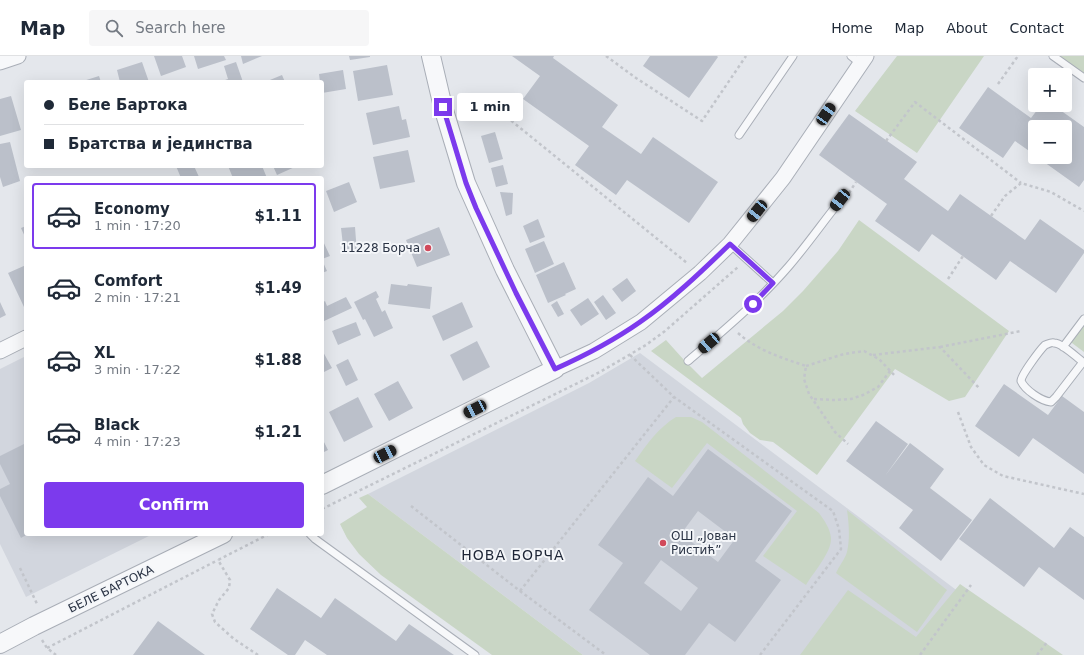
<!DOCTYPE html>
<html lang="en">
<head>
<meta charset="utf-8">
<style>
	body { margin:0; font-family:"DejaVu Sans",sans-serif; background:#f6f6f7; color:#1f2937; height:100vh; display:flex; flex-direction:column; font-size:15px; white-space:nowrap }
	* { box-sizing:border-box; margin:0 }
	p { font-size:13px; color:#747a83 }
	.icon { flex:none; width:22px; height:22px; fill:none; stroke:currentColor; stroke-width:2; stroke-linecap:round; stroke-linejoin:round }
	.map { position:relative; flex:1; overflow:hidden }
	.side { position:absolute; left:24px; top:120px; width:300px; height:360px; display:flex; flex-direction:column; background:#fff; border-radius:4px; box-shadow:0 4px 16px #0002 }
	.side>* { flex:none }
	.top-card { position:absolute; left:24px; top:24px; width:300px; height:88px; border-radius:4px; box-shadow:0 4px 16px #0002; display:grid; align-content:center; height:88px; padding:0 20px; background:#fff }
	.controls { position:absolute; left:1028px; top:12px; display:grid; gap:8px }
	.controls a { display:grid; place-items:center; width:44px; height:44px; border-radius:4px; background:#fff; box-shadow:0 4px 16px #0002; font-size:20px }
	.end { position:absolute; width:18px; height:18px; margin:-9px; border:5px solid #7c3aed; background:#fff; box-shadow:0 0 0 2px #fff }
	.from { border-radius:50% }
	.bubble { position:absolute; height:28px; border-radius:4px; background:#fff; box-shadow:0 4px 16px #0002; font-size:13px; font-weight:700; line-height:28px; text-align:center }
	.car { position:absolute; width:12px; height:24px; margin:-12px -6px; border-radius:5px; box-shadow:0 0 3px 1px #0007; background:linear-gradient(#222 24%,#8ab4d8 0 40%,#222 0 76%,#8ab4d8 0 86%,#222 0) }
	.top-card b { display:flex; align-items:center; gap:14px; height:38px; font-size:15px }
	.top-card b+b { border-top:1px solid #e0e1e3 }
	.top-card i { width:10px; height:10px; background:#1f2937 }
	ul { padding:7px 0 0; list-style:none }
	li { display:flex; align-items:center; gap:12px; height:66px; margin:0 8px 6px; padding:0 12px; border:2px solid transparent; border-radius:4px }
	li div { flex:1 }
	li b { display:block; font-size:15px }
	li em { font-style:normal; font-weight:700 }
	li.current { border-color:#7c3aed }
	li>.icon { width:36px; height:36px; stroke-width:1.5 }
	.button { display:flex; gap:8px; margin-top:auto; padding:8px 20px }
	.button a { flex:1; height:46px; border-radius:4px; background:#7c3aed; color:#fff; font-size:16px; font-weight:700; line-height:46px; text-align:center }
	header { display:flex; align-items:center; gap:24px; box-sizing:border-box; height:56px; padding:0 20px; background:#fff; border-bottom:1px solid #e0e1e3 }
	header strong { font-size:19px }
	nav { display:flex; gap:22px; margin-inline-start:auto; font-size:14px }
	.search { width:280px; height:36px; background:#f6f6f7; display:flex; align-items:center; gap:10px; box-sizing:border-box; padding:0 14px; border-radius:4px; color:#747a83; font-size:15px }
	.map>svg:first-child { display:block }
</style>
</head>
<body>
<header>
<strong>Map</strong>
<div class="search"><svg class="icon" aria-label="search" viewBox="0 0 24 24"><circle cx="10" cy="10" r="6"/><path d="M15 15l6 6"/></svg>Search here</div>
<nav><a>Home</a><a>Map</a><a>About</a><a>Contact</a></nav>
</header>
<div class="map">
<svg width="1084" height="599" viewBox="0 0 1084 599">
	<rect width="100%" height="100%" fill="#e4e7ec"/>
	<path fill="#d2d6de" d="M640,297L959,536L912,599H583L368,438L589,327Z
		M26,300V478H153L26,541L0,488V313Z"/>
	<path fill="#c9d6c5" d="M897,0H984L917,97L855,55Z
		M1053,0H1084V22Z
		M859,164L1009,275L965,341L949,345L895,313L817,419L773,386L760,384L750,377L743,368L741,362L651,295L666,284L684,304L702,322L783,255L803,235L838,195Z
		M1084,263V296L1068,284Z
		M676,361H691L702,366L819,457C824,464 830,472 831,482C832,496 813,517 806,529L763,500L797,455L707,387L672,432L635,405C647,388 658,372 676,361Z
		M368,438L583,599H492L381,519L359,498L347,482L340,468L367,451L359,442Z
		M847,454L947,534L917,576L836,517C839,510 845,503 847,496C850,483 849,468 847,454Z
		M960,528L1063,599H800L848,534L916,581Z"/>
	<path fill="#bbc0ca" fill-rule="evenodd" d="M154,0H182L186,11L161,20Z
		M194,0H224L226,4L198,13Z
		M241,0H262L243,8Z
		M349,0H370V1L350,4Z
		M512,0H554L553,2L618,49L602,71L641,98L653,81L718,126L689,167L627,124L616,139L575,109L589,90L523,43L540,20Z
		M650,0H717L718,1L689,42L643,10Z
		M142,6L149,26H120L117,14Z
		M236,6L243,26H219L228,23L224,10Z
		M387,9L393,39L358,45L353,15Z
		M343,14L346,33L322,37V26H320L319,18Z
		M282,19L285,26H265Z
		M99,20L101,26H80Z
		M988,31L1031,62L1041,49H1053L1084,71V124L1079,131L1037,101H1065V71H1035V99L1015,85L1003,102L959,72Z
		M11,40L21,74L0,80V43Z
		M399,50L402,64L406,63L410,81L373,89L366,57Z
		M849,58L917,106L904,123L948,155L960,138L1025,184L1040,163L1084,194V197L1056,237L1010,205L996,224L932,178L919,196L875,165L887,148L819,99Z
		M495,76L503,103L489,107L481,80Z
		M10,86L20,125L3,131L0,121V88Z
		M408,94L415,126L380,133L373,101Z
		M503,109L508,128L496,131L491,112Z
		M176,110H194L199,121L181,122Z
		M228,110H262L267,122H233Z
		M273,110H297L277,119Z
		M349,126L357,146L334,156L326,135Z
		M500,136L513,137L512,158L506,160Z
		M538,163L545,181L530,187L523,170Z
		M26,170V183L21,172Z
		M355,171L357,197L344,198L341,172Z
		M439,171L450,199L417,211L406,184Z
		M322,183L330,200L322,203Z
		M544,185L554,208L535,217L525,193Z
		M322,204L327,215L322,217Z
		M564,206L576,233L565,238L566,239L548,247L536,219Z
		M26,209V250L24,251L8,217Z
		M627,222L636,235L622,246L612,233Z
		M391,228L407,230L408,228L432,231L430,253L388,248Z
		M376,235L379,241L376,243L382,256L385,254L393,272L374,281L365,263L363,264L354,246Z
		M603,239L616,257L606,264L594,246Z
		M346,241L352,252L322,266V247L325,245L327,250Z
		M588,242L599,258L581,270L570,254Z
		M557,245L564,258L558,261L551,249Z
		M0,246L6,259L0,262Z
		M462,246L473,271L443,285L432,260Z
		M356,266L361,279L338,289L332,275Z
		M477,285L490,311L463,325L450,299Z
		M322,294L332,312L322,317Z
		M348,303L358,324L346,330L336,309Z
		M398,325L413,352L389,365L374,338Z
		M1004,328L1048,359L1062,340L1084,356V418L1033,382L1019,401L975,370Z
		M358,341L373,371L344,386L329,356Z
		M876,365L908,388L885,420L910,387L944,413L930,432L972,464L941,505L899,472L913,454L846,405Z
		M322,382L328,394L322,397Z
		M26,387V478H28L21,482L0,440V433L10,428L0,408V400Z
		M708,393L792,455L755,505L781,524L735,586L709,567L685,599H650L589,554L623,507L598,489L648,421L673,440ZM698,455L735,483L718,506L681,478ZM661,504L698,532L681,555L644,527Z
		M990,442L1054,492L1070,471L1084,481V544L1039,511L1024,531L959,483Z
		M277,532L321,562L335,542L396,585L409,568L454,599H327L305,584L295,599H288L250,573Z
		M158,565L191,589L205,599H133Z"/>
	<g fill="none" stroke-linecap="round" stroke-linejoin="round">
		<defs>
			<path id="service" d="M851,0L861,8
				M1053,0L1084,22
				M739,79L793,0
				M730,188L773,227
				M1063,291L1084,263
				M688,305C723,275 759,245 789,210C807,189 823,166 840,145
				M1083,306L1056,341L1051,346C1041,345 1025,334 1021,325C1021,319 1040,294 1045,289C1048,288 1052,286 1054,287C1062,287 1076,301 1083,306L1084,307
				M310,478L315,483L475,599"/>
			<path id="minor" d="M0,6L18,0
				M0,295L26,282
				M555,313L594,295L641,266L700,217L730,188L783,122L866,0"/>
			<path id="tertiary" d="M322,429L555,313L505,214L466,127L443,51L431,0
				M0,588L34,570L223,478"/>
		</defs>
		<use href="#service" stroke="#a9aeb7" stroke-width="9"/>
		<use href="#minor" stroke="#a9aeb7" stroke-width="17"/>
		<use href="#tertiary" stroke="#a9aeb7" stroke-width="20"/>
		<path stroke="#c2c5cb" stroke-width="2.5" stroke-dasharray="3 3" stroke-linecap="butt" d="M606,0L636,22L702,65L746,0
			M998,28L1018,0
			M462,50L487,49L498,54L687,207
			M886,85L915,46L1021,127
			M849,137L856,126
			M991,160L1005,140L1021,127L1051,136L1084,155
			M948,223L963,200
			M738,277C757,294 782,302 806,310L804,323L809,338L835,376L848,388
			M940,291L1021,275
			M630,299L674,341L833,455L839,473L841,493L760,599
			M873,299L940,291L980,333
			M806,310L844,298L864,295L879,303L896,321
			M814,343L834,344L851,343L863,339L878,331L890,315
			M958,356L971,391L984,409L1003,420L1084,438
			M411,450L520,535L606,599
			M322,453L600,316L646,289L665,275L738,211
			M20,512L38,550
			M520,535L674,341
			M42,584L47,592L56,599
			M47,592L218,504
			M258,599L234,583L215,566L212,558L219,544L229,532L230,524L218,504L269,478
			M920,599L971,529
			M1037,599L1048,585"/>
		<use href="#service" stroke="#f7f8fa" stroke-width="7"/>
		<use href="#minor" stroke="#f7f8fa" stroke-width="15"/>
		<use href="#tertiary" stroke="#f7f8fa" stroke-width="18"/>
	</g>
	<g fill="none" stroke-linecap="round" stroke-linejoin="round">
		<path stroke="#7c3aed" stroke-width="5" d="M443,51L466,127L476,152L516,237L555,313C584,300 613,285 640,266C672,244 703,214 730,188L773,227L753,248"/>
	</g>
	<g fill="#d1495b" stroke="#f4f6f9" stroke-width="1.5">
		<circle cx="428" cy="192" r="4"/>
		<circle cx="663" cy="487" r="4"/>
	</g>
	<g text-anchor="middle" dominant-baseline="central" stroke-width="4" stroke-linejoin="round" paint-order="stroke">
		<g font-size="12" fill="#2b3445" stroke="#f4f6f9" text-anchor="end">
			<text x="420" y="192">11228 Борча</text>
			<text x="671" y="480" text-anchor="start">ОШ „Јован<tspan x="671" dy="14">Ристић”</tspan></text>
		</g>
		<g font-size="12" fill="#2b3445" stroke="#f4f6f9">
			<text transform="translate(111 533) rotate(-26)">БЕЛЕ БАРТОКА</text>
		</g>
		<g font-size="14" letter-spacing="1" fill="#1d2536" stroke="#f4f6f9">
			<text x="513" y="499">НОВА БОРЧА</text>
		</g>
	</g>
</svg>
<div class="controls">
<a>+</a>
<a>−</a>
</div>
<i class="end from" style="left:753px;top:248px"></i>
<i class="end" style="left:443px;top:51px"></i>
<div class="bubble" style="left:457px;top:37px;width:66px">1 min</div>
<i class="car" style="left:826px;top:58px;rotate:34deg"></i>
<i class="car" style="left:840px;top:144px;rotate:218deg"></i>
<i class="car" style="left:757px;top:155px;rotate:219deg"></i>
<i class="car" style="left:709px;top:287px;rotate:229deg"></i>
<i class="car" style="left:475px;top:353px;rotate:243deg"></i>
<i class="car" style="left:385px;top:398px;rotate:63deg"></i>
<div class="top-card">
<b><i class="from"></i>Беле Бартока</b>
<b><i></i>Братства и јединства</b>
</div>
<section class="side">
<ul>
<li class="current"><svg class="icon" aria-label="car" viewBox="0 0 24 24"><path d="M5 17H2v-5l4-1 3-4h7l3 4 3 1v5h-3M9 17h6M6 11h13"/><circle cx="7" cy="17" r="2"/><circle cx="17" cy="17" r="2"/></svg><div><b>Economy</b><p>1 min · 17:20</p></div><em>$1.11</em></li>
<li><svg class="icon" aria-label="car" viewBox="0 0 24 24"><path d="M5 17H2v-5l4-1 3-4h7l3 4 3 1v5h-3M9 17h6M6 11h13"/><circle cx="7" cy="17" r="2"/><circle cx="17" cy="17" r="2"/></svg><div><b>Comfort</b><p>2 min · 17:21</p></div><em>$1.49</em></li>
<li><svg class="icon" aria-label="car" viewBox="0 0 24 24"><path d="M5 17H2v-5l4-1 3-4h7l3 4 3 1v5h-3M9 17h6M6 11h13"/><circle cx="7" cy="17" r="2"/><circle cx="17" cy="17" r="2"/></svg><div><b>XL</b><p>3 min · 17:22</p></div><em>$1.88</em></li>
<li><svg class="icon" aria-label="car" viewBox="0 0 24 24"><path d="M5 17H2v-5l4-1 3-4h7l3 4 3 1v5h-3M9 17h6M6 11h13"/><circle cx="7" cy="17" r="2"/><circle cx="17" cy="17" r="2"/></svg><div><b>Black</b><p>4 min · 17:23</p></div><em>$1.21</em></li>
</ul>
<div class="button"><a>Confirm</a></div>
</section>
</div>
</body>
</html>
